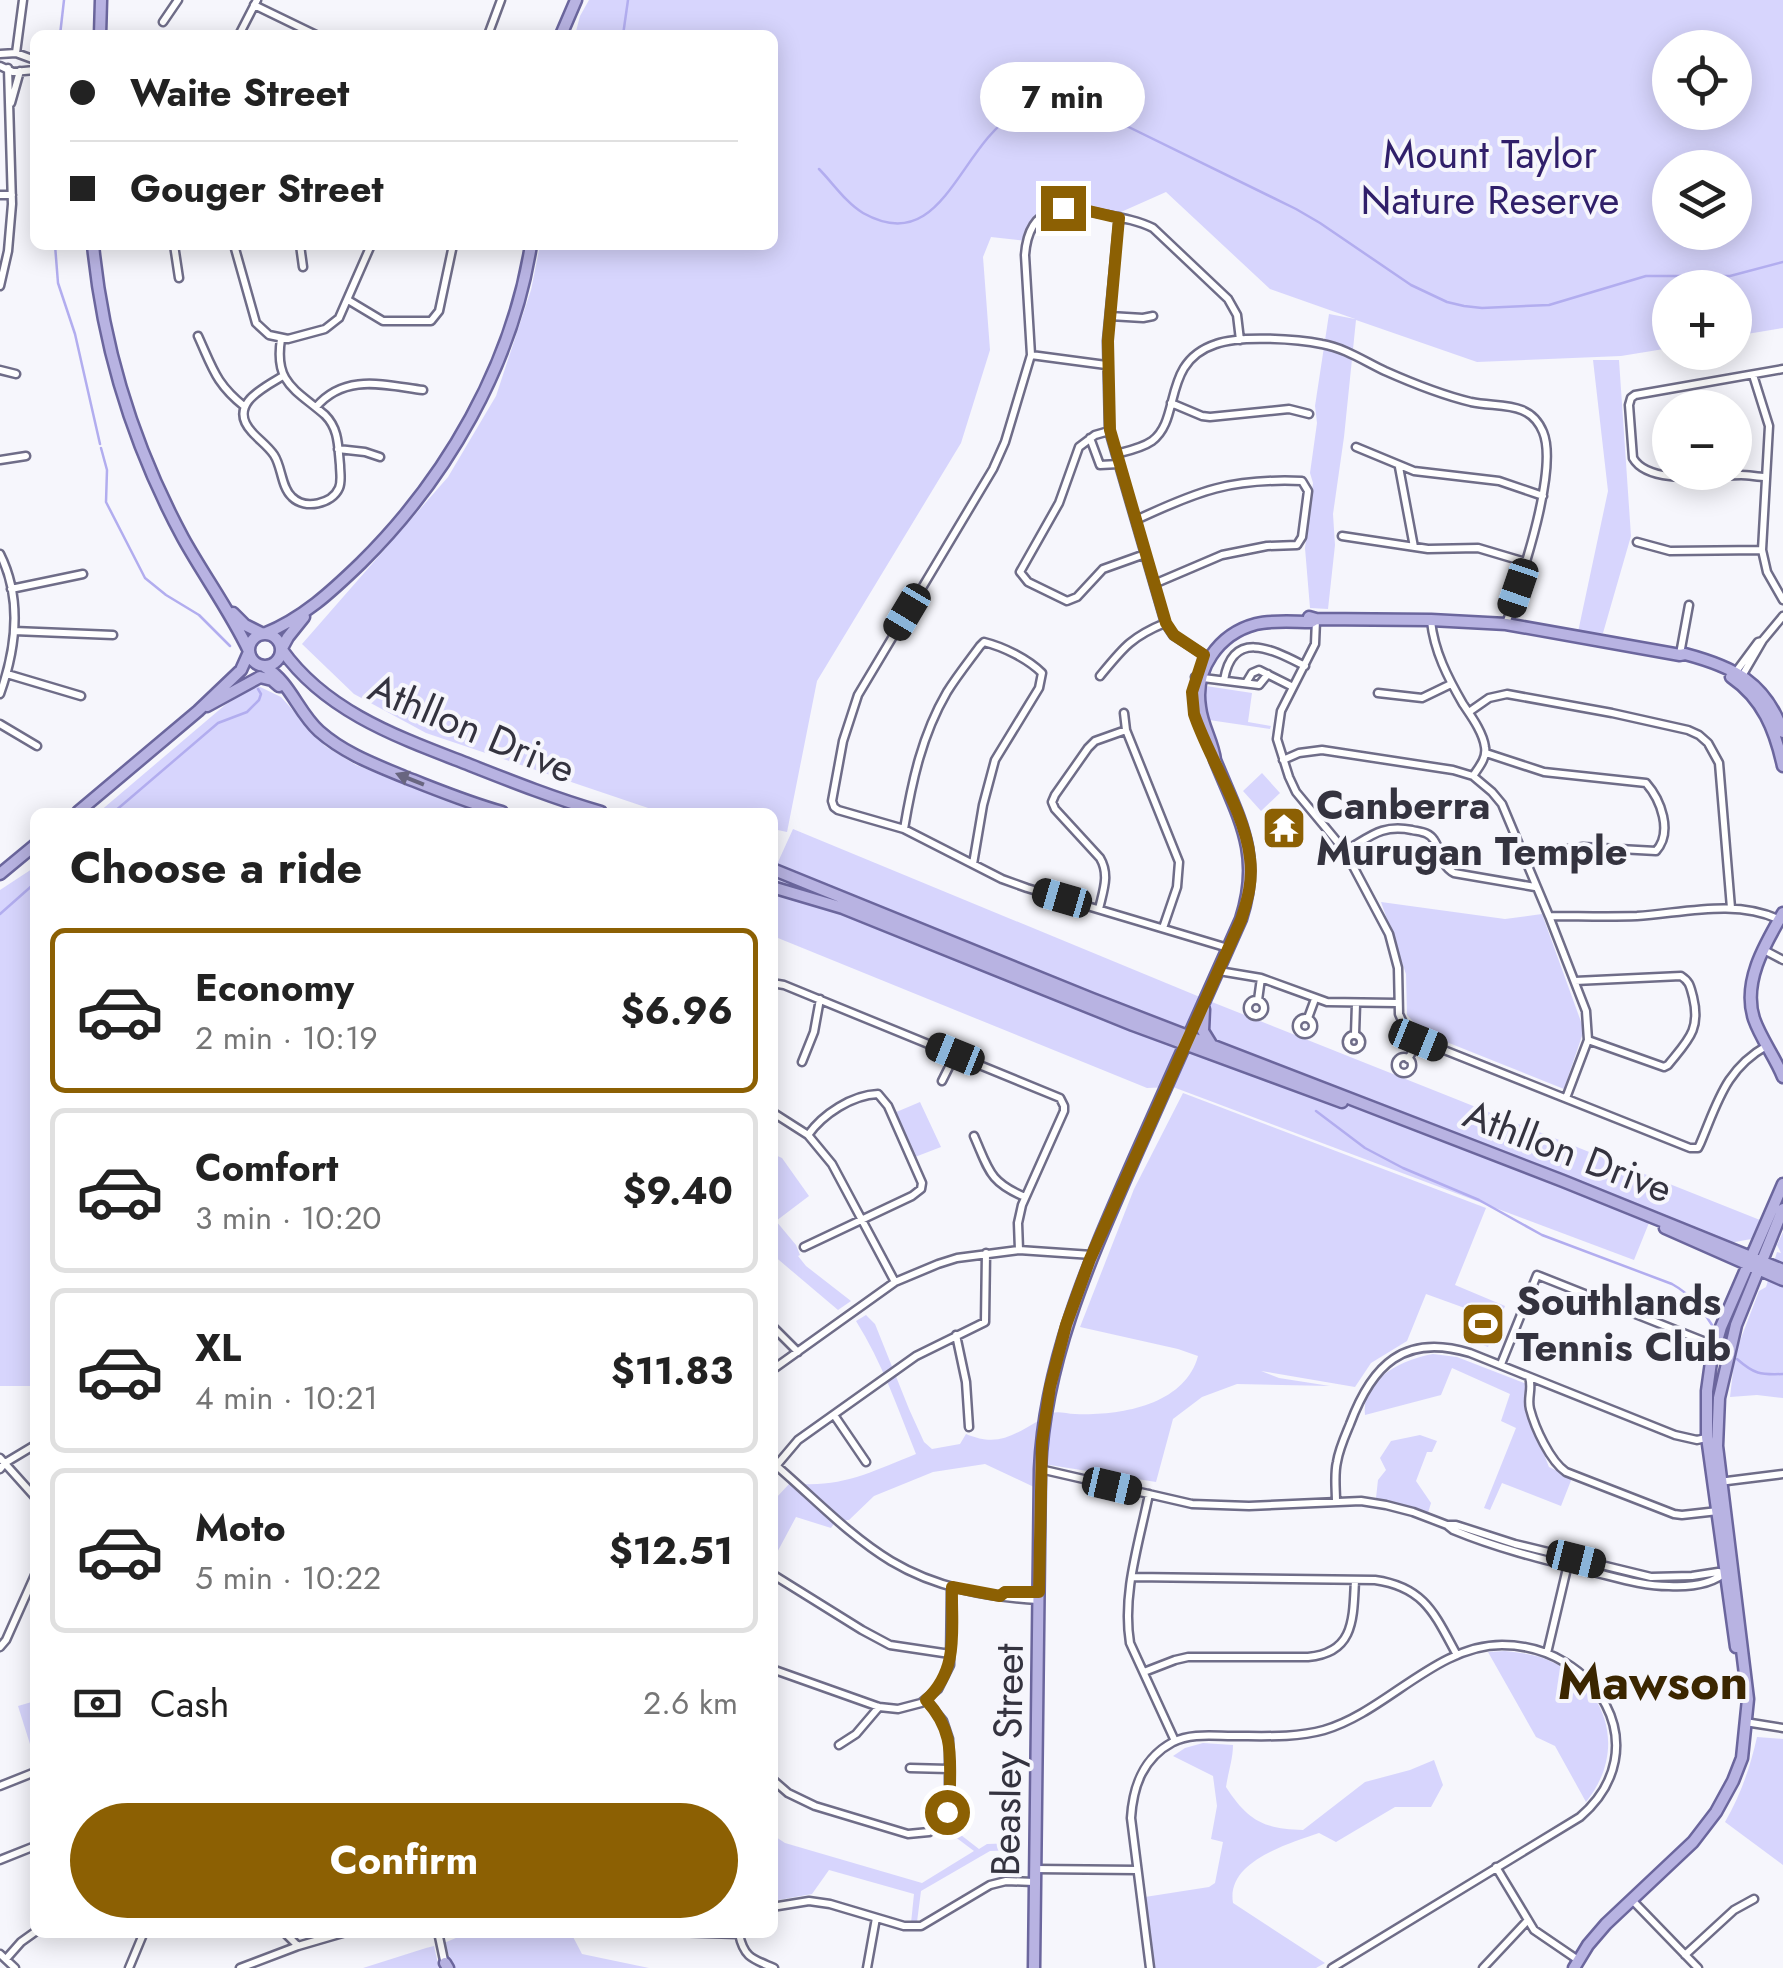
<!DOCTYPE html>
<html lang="en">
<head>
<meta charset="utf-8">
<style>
	body { margin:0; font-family:Jost,sans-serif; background:#f6f6f6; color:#222; height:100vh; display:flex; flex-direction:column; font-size:38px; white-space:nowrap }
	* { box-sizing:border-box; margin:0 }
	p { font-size:32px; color:#767676 }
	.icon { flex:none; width:55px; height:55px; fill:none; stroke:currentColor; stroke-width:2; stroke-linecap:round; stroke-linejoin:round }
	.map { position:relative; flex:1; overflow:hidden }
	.details { position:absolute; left:30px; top:808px; width:748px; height:1130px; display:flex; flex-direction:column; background:#fff; border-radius:15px; box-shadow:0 5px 25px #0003 }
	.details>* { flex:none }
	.top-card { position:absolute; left:30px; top:30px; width:748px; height:220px; border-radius:15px; box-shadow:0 5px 25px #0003; display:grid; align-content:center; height:220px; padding:0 40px; background:#fff }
	.tools { position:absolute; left:1652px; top:30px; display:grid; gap:20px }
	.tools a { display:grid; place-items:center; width:100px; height:100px; border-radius:50%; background:#fff; box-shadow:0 5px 25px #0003; font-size:50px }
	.end { position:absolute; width:45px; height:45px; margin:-22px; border:12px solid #8c6003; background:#fff; box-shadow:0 0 0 5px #fff }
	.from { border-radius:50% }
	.bubble { position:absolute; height:70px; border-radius:35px; background:#fff; box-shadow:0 5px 25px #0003; font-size:32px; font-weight:700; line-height:70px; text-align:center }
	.car { position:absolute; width:30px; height:60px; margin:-30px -15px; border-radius:12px; box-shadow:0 0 8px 2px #0007; background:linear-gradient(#222 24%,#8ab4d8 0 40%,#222 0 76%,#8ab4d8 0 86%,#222 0) }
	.top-card b { display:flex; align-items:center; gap:35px; height:95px; font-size:38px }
	.top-card b+b { border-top:2px solid #e0e0e0 }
	.top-card i { width:25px; height:25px; background:#222 }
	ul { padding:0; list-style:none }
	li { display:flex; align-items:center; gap:30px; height:165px; margin:0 20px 15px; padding:0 20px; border:5px solid #e0e0e0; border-radius:15px }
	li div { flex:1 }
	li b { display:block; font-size:38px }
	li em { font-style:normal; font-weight:700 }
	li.on { border-color:#8c6003 }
	li>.icon { width:90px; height:90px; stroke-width:1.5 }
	h2 { padding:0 40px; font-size:45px; line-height:120px }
	.pay { display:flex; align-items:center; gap:25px; height:110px; padding:0 40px; font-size:38px }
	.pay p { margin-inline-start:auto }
	.button { display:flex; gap:20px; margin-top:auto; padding:20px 40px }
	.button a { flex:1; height:115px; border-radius:60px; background:#8c6003; color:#fff; font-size:40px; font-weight:700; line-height:115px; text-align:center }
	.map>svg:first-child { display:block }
</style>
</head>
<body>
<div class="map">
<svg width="1783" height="1968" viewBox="0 0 1783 1968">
	<rect width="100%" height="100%" fill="#f6f6fc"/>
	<path fill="#d7d5fd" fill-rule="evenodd" d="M589,0H1783V328L1735,336V288H1670V348L1621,356L1477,362L1356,320L1344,437L1333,514L1335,545L1328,609L1310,608L1305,548L1313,483L1310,473L1317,423L1315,406L1329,314L1355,319L1270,289L1166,192L1112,216L1075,208L1041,217L1026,241L991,237L983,257L990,350L961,443L817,681L787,832L773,829L772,812H660L426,733L354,694L302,644L448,477L496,396L531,290L540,245H772V35H575L580,16ZM1670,48H1735V112H1670ZM1670,168H1735V232H1670Z
		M1593,360H1619L1631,536L1603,633L1578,632L1608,491Z
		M256,685L281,697L325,746L356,765L482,812H99L225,705Z
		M1206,686L1252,693L1248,722L1271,726L1270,729L1209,720L1206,705Z
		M1262,773L1280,793L1261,811L1243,791Z
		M793,829L1212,1002L1760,1220L1751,1239L1730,1243L1653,1213L1634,1260L1173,1087L1147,1088L773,936V873Z
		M35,867V1386H0V890Z
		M1381,902L1505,919L1542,914L1584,1030L1564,1089L1424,1033L1407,1015L1406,974Z
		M1183,1093L1486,1208L1455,1285L1505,1306L1488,1347L1464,1337L1473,1311L1426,1294L1407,1341L1371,1363L1355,1387L1261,1371L1279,1378L1330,1386L1237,1384L1202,1397L1173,1419L1156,1482L1037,1463L1034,1487L985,1464L933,1472L874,1496L849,1520L836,1521L831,1528L796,1517L773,1560V1498H776L790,1483C840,1489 871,1472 916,1454C898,1409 882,1362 856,1321L866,1315L875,1324L909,1409L924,1442L932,1449L960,1444L966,1434C997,1447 1012,1436 1038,1421C1043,1418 1047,1414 1052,1413C1059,1411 1067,1414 1075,1414C1120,1416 1185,1405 1198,1356L1178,1349L1080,1327L1134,1189Z
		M920,1102L941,1147L915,1157L894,1113Z
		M773,1154L782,1158L809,1196L776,1221L796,1245L800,1255L798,1256L806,1266L851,1301L838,1310L773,1255Z
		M1783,1232V1398L1757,1395L1730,1397L1735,1354L1759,1291L1766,1287L1777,1252L1781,1253L1777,1245Z
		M1433,1354L1457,1357L1529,1385L1524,1404L1549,1467L1572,1478L1561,1506L1502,1483L1490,1510L1484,1508L1516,1428L1501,1421L1510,1394L1452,1368L1441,1395L1365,1415C1361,1379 1403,1359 1433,1354Z
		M1420,1435L1437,1441L1432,1452H1427L1416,1481L1431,1503L1428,1513L1376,1498L1378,1480L1386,1470L1380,1458L1391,1441Z
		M1505,1651C1521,1653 1536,1654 1550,1661C1609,1688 1627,1751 1586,1802L1555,1746L1536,1737L1488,1652Z
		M35,1701V1760L18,1706Z
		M1757,1737L1783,1739V1865L1725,1822C1741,1794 1750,1768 1757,1737Z
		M1203,1743L1233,1745C1233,1759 1228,1773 1226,1787C1248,1821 1264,1829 1303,1830L1365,1782L1410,1770L1434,1760L1443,1785L1431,1807H1395L1336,1842L1319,1833C1288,1844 1226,1861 1233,1903L1325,1963L1316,1968H1155L1145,1897L1209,1887L1215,1883L1223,1842L1211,1839L1217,1806L1213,1776L1173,1756L1185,1748Z
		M948,1825L979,1849L987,1844L1018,1843V1850L990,1851L921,1891L917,1922L911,1923L914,1894L829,1870L812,1894L773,1901V1835L785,1843L922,1883L974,1851L946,1830Z
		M470,1932L571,1933L582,1954L649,1968H454L444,1943Z
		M434,1946L439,1968H363L426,1948Z"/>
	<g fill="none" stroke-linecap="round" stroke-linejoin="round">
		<path stroke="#b2adef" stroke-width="2.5" d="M60,35L64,0
			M623,35L628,0
			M819,169C832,182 846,203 863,213C970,273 960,55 1096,111L1296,209L1320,223L1411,285L1447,302L1464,306L1482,308L1549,305L1646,276H1730L1783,262
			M55,245L58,283L75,334L100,444
			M101,448L107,470L106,502L145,578L166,595L199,615L230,646
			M114,812L218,723L247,712L259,700L261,694L258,689
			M0,914L35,883
			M1316,1111L1365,1148L1403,1168L1479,1200L1542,1235L1672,1284C1690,1294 1701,1308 1712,1325
			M1737,1359C1754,1374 1760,1375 1783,1374"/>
		<defs>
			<path id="minor" d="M254,5L316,35
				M163,22L178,0
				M239,35L257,0
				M488,35L501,0
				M16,53L23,0
				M0,54L16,53L35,60
				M0,66L13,72L35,70
				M11,103L20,71
				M0,195H12
				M1119,217L1107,341L1109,431L1165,623L1173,635L1209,658
				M174,245L179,278
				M234,245L256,323L269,335L288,339L325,329L339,318L371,245
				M300,245L303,267
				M0,286L8,251L12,204L8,68
				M348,300L383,321H431L439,311L453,245
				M1110,316L1143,318L1153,316
				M198,336C213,369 216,384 245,407
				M281,339C274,383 295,389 325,415C339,429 338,446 340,465C340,473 342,481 339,488C332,504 305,510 292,497C281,487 282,467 274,455C268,446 259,440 252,432C227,405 263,388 283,376
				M1031,355L1106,365
				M0,370L16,374
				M1753,375L1769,426L1762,550L1767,572L1783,600
				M1171,403L1202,416L1210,417L1289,409L1309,414
				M316,407C345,373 384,385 423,390
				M1109,431L1095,435L1079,447L1059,503L1020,572L1028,582L1067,601L1077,597L1103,569L1145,554
				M1090,438L1100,465L1119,464
				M1356,447L1414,471L1499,481L1543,496
				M338,449L365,452L380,457
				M1116,454C1128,451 1142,448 1152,441C1182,419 1161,362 1216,344C1240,335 1298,339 1322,344C1345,348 1364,361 1385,371C1412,383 1442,395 1471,402C1499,408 1530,400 1543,432C1559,470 1520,582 1506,624
				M0,460L26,456
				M1399,467L1414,547
				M1766,477C1758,477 1749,475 1741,475C1713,475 1649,486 1633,458L1629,405L1631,398L1635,395L1783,369
				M1136,520C1198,491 1231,478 1302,481L1308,491L1302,537L1297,545L1267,546L1222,555L1154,584
				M1342,536L1428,549L1478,548L1525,562
				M1637,542L1670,551L1762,550
				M0,554C22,598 16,649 0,694
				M11,589L83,574
				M1316,620L1315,644L1281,711L1277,739L1289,777L1296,792L1345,851L1389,934L1398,968L1399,1014L1404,1025L1419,1040L1690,1148H1698L1700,1144C1718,1102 1725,1069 1768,1045
				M1431,621C1434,651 1448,678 1463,704C1471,716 1483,732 1485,747C1487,758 1479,767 1473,776
				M14,631L113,635
				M1680,654L1689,605
				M1735,673L1758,642L1762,641
				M7,674L81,696
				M1100,676C1123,648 1131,637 1165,623
				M1742,676L1763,640L1783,616
				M1195,677L1259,685L1268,674
				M1224,680C1233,627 1275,651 1305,666
				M1246,683L1252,673L1259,670L1293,687
				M1378,693L1422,698L1451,684
				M1469,712L1489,698L1507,694L1612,713L1688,730L1699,735L1708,743L1719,763L1731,908
				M1124,713L1126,730L1179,862L1177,887L1163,928
				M0,724L37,746
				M1486,753L1544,772L1646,783C1661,800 1673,832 1656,851L1583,847L1524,855
				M1283,760L1299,753L1322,750L1453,770L1473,776L1492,792L1502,804L1549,916L1586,1011L1588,1040L1566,1098
				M904,829C912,781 922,735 947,692C957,676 969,661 980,646L984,642C1004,647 1028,659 1042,673L1039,688L995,760L983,805L973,864
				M1345,851C1370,837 1381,824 1412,830C1421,832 1429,832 1434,840C1442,852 1440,865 1454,873L1535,887
				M1099,909C1103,891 1110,875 1100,858L1055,809L1052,802L1055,795L1088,748L1095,741L1126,730
				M1549,916C1578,916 1608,917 1637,916C1683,913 1735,899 1778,919
				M1228,948L1027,888L1002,879L904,829L838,810L834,807L832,801L843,741L858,695L993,469L1005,442L1031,355L1025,255C1029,201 1066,206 1107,215C1123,218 1139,221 1153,228L1228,299L1237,315L1240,340
				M1764,950L1783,960
				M1219,971L1261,978L1327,1002L1397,1003
				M1575,981L1681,976C1690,982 1690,986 1693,997C1701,1030 1688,1040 1668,1065L1664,1067L1588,1040
				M772,983L784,985L1060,1098L1064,1106V1111L1022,1205L1018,1223L1019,1250
				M1258,1000L1261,978
				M1248 1008a8 8 0 1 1 16 0a8 8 0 1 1-16 0Z
				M1308,1018L1315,999
				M1297 1026a8 8 0 1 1 16 0a8 8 0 1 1-16 0Z
				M1355,1034L1356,1004
				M1347 1042a7 7 0 1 1 14 0a7 7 0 1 1-14 0Z
				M1396 1065a8 8 0 1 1 16 0a8 8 0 1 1-16 0Z
				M1408,1059L1419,1040
				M802,1062L814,1032L820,999
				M942,1081L955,1055
				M772,1112L808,1135L832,1164L895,1282
				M974,1136C989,1170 989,1182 1025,1197
				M804,1247L912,1196L921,1189L922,1183L888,1106L878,1094C852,1095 823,1114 808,1135
				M772,1326L798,1352
				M956,1335L966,1382L969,1427
				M1501,1364L1537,1275L1716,1346L1724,1351L1726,1360
				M772,1370L895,1282L938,1264L957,1258L1019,1250L1092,1255
				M1529,1377C1533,1389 1527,1397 1530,1409C1535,1428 1550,1461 1566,1472L1674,1514L1682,1515L1718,1511
				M834,1415L866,1462
				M0,1458L35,1497
				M772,1462C811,1495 848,1535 891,1561C936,1588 987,1597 1038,1600
				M776,1466L798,1440L916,1356L985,1322L986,1253
				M0,1469L5,1463L35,1445
				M1040,1469L1192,1504L1249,1506L1361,1501L1386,1505L1413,1512L1447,1525H1456L1515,1544L1651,1577L1692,1576L1718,1572L1725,1573
				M1719,1482L1783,1474
				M1149,1494C1139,1543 1122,1594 1130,1643L1175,1741
				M1336,1502C1336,1489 1334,1474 1337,1462C1339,1449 1345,1436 1350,1424C1372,1365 1404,1333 1470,1353L1675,1435L1697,1440L1706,1438
				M1448,1526L1453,1530C1499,1549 1545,1560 1593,1572C1618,1578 1643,1586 1669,1586C1689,1587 1712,1585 1727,1571
				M772,1574L862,1630L890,1645L950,1654
				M1132,1577L1375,1580C1425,1587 1435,1615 1457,1655
				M1001,1595L1005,1592L1038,1593
				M0,1647L6,1640L35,1575
				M1547,1653L1568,1564
				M772,1669L879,1707L898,1709L921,1703L938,1689L950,1665L951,1587
				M1144,1672L1175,1660L1188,1657H1308C1355,1653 1353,1618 1355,1580
				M1745,1722L1783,1728
				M839,1745L856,1734L879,1707
				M910,1768L949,1769
				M772,1779L788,1793L815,1806L908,1834L929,1832L942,1821L949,1803V1739L943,1721L926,1700
				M0,1786L35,1772
				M0,1860L35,1846
				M1496,1867L1534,1930L1578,1960
				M1035,1869L1137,1870
				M1633,1901L1698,1968
				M772,1907L809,1901L830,1904L904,1926H921L990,1885L1006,1881L1034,1882
				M284,1932L298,1946
				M438,1932L445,1965
				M673,1932L738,1934
				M739,1934C744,1958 753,1959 774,1968
				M0,1954L15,1968
				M1685,1955L1734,1910L1754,1899
				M6,1959L21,1942L35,1932
				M129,1968L144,1932
				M240,1968L298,1946L346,1932
				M867,1968L876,1918
				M1150,1968L1131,1818C1133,1786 1143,1758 1173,1742C1191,1733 1213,1736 1233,1736C1263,1736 1295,1738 1324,1730C1386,1712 1436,1645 1502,1645C1595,1645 1660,1748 1580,1817L1332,1968
				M1483,1968L1528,1920"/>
			<path id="major" d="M100,35L101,0
				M561,35L576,0
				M93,245C103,347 134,447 183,538C204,576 230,611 249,651
				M233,613L245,625L263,634
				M1309,617L1316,619L1431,620L1506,624L1680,655L1685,654C1734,667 1765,682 1783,732
				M249 650a16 16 0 1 1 32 0a16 16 0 1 1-32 0Z
				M264,634C303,618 331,592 361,563C447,478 512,365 531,245
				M282,648L288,637L304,617
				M282,650C327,713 401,738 470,765C513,782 556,799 601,812
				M265,667C290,682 298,712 319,731C345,754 376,765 407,778C438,790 469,803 502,812
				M1731,677C1763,699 1775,730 1783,766
				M207,706L260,677L272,680L279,686
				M78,812L198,711L241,670L249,652
				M772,869L1092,999L1563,1181L1783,1270
				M0,874L35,845
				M772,887L843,908L1133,1025L1342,1102
				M1783,913C1765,944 1742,982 1754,1019C1761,1039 1775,1057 1783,1077
				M1204,1009L1203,1031L1211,1044
				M1665,1228L1783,1280
				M1736,1647L1707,1437V1391L1711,1362L1721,1327L1783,1184
				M445,1963L448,1968
				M1034,1968L1040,1469C1045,1358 1091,1258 1135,1157C1170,1078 1206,999 1241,919C1262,854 1239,819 1215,760C1213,742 1202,726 1200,707C1194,670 1218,634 1256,624C1273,620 1293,622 1311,622L1316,619
				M1574,1968L1588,1945L1606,1924L1693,1842L1716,1812L1733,1781L1742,1758L1748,1699L1717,1446L1719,1398L1736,1325L1783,1209"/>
		</defs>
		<use href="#minor" stroke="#6f6d88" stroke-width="11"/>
		<use href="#major" stroke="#6b669d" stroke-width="15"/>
		<use href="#minor" stroke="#fff" stroke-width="6"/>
		<use href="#major" stroke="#b8b3e2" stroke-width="10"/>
	</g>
	<defs><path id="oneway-solid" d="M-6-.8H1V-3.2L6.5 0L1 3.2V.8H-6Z" transform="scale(2.5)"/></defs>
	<use fill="#696680" href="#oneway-solid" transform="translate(410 779) rotate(-158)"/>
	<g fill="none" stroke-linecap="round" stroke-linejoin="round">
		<path stroke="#8c6003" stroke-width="12" d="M947,1812L950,1802C949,1760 957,1734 926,1700C960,1669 951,1629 952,1587L1000,1596L1005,1592H1039L1042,1442L1050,1387L1066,1325L1090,1259L1241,920C1248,899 1253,880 1250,858C1245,811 1209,759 1194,714L1192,692L1204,655L1174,635L1166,623L1110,430L1108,341L1119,218L1076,208H1063"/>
	</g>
	<defs>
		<symbol id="temple-square" viewBox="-11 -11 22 22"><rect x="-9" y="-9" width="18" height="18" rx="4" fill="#8c6003" stroke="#f6f6fc"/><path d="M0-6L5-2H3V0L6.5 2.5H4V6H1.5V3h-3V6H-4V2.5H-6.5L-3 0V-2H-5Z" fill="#fff"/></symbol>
		<symbol id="stadium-square" viewBox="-11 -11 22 22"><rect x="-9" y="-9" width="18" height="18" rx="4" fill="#8c6003" stroke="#f6f6fc"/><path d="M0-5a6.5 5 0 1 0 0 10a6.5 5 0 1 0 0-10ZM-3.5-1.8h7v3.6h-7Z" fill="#fff"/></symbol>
	</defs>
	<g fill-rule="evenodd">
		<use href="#temple-square" x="1259" y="803" width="50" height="50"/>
		<use href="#stadium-square" x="1458" y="1299" width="50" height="50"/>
	</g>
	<g text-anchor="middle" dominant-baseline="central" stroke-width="8" stroke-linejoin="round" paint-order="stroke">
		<g font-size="40" fill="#301f6a" stroke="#f6f6fc">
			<text x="1490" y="154">Mount Taylor<tspan x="1490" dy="46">Nature Reserve</tspan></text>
		</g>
		<g font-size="40" fill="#34333f" stroke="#f6f6fc">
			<text transform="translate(472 728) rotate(23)">Athllon Drive</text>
			<text transform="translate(1568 1151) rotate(21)">Athllon Drive</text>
			<text transform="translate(1007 1760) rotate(-89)">Beasley Street</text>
		</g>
		<g font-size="40" font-weight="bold" fill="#34333f" stroke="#f6f6fc" text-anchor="start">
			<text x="1316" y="805">Canberra<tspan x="1316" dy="46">Murugan Temple</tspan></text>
			<text x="1516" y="1301">Southlands<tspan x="1516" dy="46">Tennis Club</tspan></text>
		</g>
		<g font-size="50" font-weight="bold" fill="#3b2600" stroke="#f6f6fc">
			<text x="1653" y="1681">Mawson</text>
		</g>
	</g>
</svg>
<div class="tools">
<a><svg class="icon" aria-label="locate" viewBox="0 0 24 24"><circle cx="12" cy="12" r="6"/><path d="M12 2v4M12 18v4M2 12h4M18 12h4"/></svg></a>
<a><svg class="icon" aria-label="layers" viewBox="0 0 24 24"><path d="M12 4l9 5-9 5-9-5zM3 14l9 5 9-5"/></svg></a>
<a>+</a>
<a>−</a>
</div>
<i class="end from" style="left:947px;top:1812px"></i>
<i class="end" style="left:1063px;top:208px"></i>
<div class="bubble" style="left:980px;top:62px;width:165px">7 min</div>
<i class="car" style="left:1518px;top:588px;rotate:199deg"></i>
<i class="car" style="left:907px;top:612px;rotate:211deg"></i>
<i class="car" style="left:1062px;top:898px;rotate:286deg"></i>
<i class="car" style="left:1418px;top:1040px;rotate:112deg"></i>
<i class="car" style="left:955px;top:1054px;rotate:292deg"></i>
<i class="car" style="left:1112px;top:1486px;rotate:103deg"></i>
<i class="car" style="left:1576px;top:1559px;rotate:104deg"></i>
<div class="top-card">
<b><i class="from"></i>Waite Street</b>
<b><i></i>Gouger Street</b>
</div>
<section class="details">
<h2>Choose a ride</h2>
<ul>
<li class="on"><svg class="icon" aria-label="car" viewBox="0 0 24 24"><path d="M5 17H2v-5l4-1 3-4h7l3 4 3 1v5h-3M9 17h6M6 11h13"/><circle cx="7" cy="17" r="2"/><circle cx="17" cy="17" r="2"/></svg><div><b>Economy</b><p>2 min · 10:19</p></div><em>$6.96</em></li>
<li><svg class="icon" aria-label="car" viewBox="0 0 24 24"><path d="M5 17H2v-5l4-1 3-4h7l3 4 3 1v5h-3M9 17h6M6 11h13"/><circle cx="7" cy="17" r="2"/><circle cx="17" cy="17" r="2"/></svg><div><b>Comfort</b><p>3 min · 10:20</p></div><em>$9.40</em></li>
<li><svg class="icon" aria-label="car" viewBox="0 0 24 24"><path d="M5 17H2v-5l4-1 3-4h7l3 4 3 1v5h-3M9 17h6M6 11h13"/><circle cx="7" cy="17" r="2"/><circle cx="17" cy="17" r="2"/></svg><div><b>XL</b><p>4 min · 10:21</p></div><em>$11.83</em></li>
<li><svg class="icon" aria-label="car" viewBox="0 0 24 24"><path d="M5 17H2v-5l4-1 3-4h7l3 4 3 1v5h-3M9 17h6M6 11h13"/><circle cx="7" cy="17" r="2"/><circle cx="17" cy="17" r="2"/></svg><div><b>Moto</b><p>5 min · 10:22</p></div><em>$12.51</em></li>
</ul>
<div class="pay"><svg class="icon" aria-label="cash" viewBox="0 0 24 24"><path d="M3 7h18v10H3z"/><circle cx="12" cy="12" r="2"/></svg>Cash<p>2.6 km</p></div>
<div class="button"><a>Confirm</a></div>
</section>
</div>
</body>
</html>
